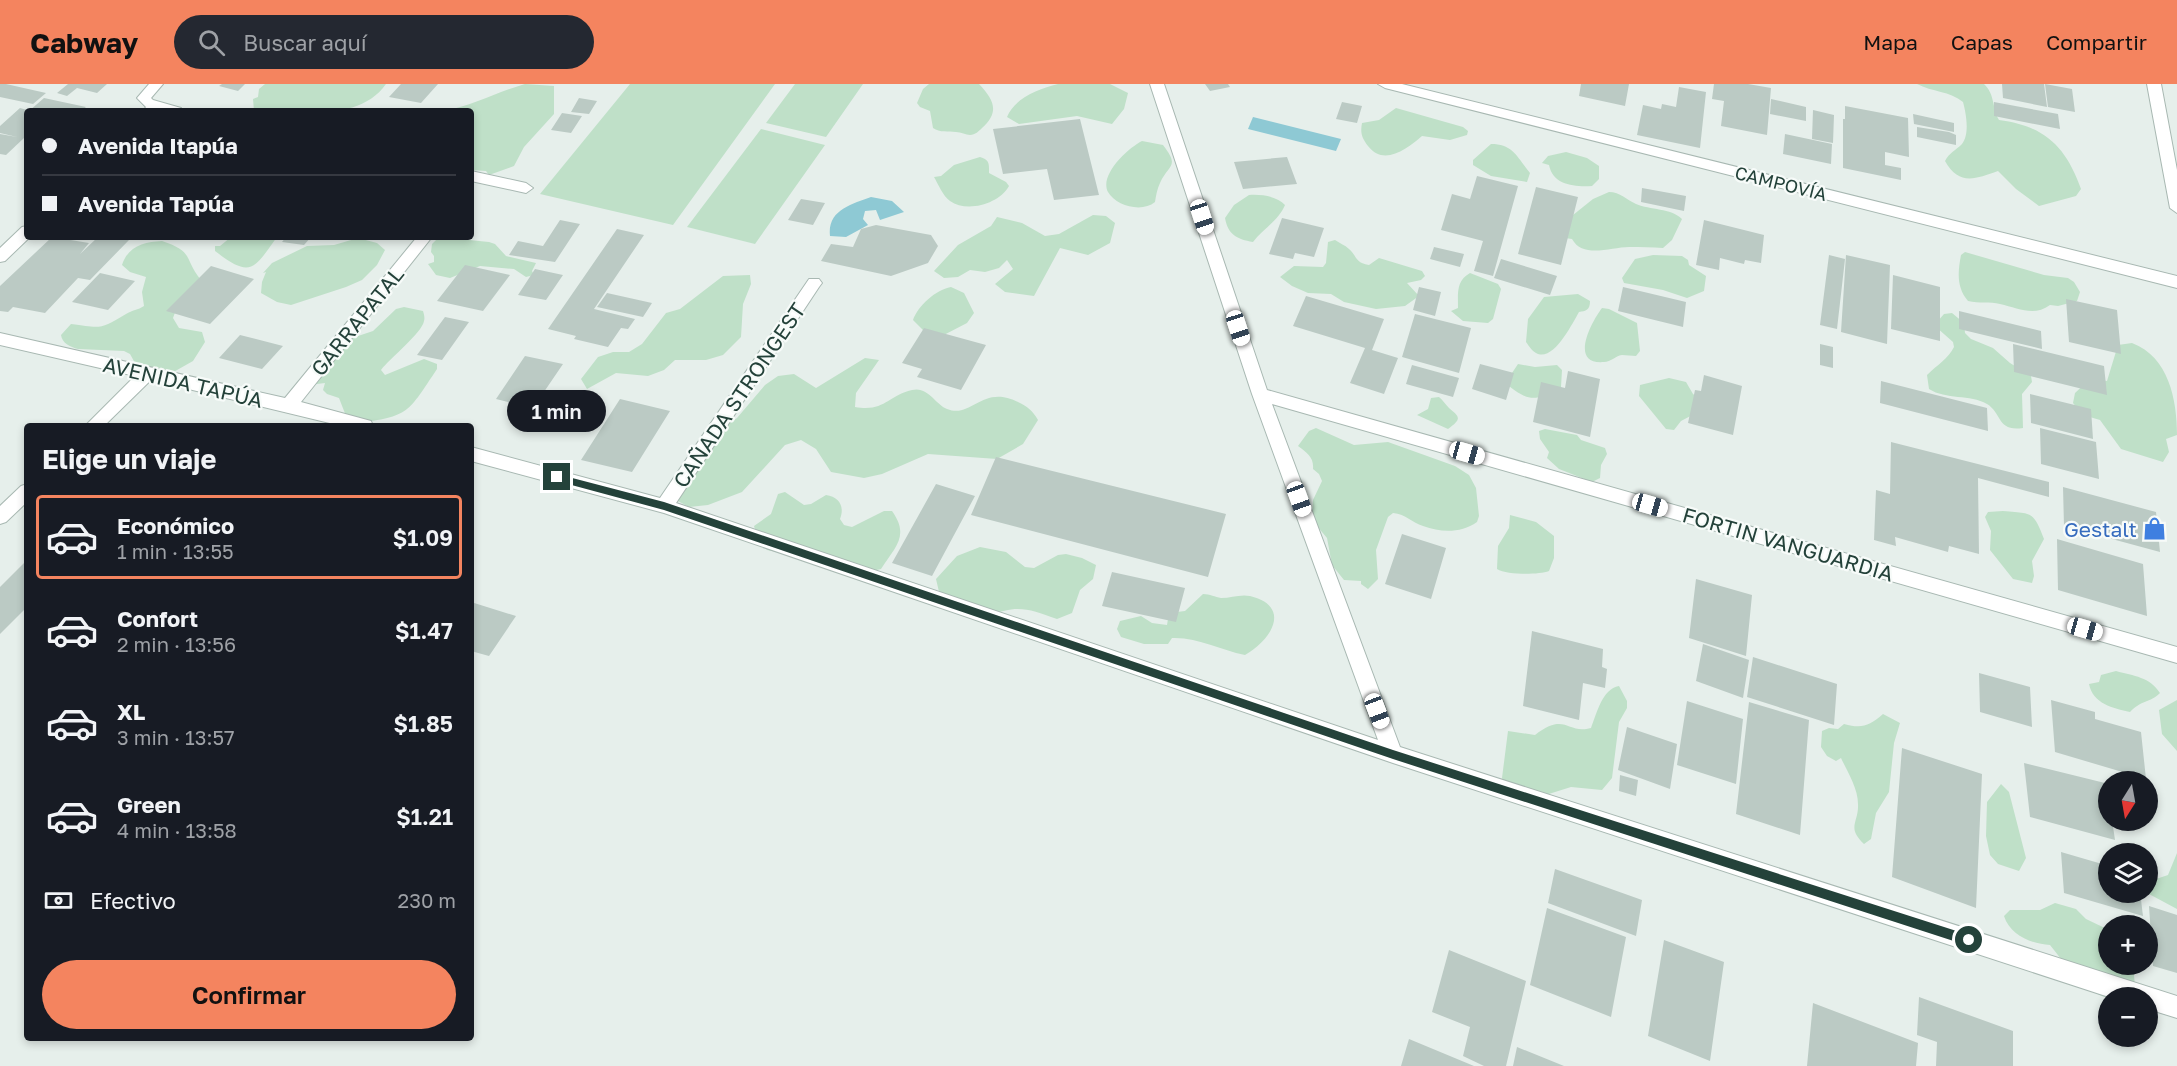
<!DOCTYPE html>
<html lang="es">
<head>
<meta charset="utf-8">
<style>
	body { margin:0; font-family:"Golos Text",sans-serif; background:#242831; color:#f1f3f6; height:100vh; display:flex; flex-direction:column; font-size:22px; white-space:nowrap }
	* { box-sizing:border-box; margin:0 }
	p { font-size:20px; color:#9ea1a6 }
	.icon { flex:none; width:33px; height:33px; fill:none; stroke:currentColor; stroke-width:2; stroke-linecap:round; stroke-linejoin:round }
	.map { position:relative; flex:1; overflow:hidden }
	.details { position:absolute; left:24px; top:339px; width:450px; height:618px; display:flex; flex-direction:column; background:#171b24; border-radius:6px; box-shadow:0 3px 9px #0003 }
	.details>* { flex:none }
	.banner { position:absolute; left:24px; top:24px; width:450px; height:132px; border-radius:6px; box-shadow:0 3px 9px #0003; display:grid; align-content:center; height:132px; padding:0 18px; background:#171b24 }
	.needle { width:39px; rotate:191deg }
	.buttons { position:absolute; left:2098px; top:687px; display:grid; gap:12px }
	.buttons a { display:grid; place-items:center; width:60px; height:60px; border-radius:50%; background:#171b24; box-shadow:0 3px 9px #0003; font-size:30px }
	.end { position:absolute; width:27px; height:27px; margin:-14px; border:8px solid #24423a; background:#fff; box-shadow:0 0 0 3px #fff }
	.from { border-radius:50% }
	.bubble { position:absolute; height:42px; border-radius:21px; background:#171b24; box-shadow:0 3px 9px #0003; font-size:20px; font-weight:600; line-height:42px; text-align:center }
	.car { position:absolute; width:18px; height:36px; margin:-18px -9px; border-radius:8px; box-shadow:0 0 4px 2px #0007; background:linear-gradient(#fff 24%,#345 0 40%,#fff 0 76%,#345 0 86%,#fff 0) }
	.banner b { display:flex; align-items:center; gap:21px; height:57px; font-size:22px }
	.banner b+b { border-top:2px solid #363941 }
	.banner i { width:15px; height:15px; background:#f1f3f6 }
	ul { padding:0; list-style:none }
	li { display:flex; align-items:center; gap:18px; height:84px; margin:0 12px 9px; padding:0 6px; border:3px solid transparent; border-radius:6px }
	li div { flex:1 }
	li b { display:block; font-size:22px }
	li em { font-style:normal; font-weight:600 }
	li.current { border-color:#f4845f }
	li>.icon { width:54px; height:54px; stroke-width:1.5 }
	h2 { padding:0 18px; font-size:27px; line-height:72px }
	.pay { display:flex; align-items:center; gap:15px; height:66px; padding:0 18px; font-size:22px }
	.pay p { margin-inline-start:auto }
	.action { display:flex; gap:12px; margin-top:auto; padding:12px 18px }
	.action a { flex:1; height:69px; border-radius:36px; background:#f4845f; color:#111; font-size:24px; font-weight:600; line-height:69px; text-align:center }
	header { display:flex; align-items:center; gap:36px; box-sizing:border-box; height:84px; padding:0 30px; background:#f4845f; color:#111 }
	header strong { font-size:28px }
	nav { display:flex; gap:33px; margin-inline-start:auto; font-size:21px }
	.search { width:420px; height:54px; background:#242831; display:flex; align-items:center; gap:15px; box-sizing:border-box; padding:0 21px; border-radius:33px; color:#9ea1a6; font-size:22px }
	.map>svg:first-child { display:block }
</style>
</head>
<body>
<header>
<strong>Cabway</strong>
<div class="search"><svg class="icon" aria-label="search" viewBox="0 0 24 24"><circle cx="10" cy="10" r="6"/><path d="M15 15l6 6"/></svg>Buscar aquí</div>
<nav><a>Mapa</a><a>Capas</a><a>Compartir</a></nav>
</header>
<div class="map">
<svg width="2177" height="982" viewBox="0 0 2177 982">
	<rect width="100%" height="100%" fill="#e6efeb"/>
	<path fill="#bfe0c8" d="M265,0H386C359,39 296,27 254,27L253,15L258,13L259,5Z
		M525,0L554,2V30L524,63L514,82L489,91L486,87L471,86V27H444C472,22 497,8 525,0Z
		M630,0H775L673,141L540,110Z
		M795,0H863L826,53L766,39Z
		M929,0H979C994,16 1000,28 982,44C979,47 975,51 970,51C966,51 961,48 956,48C948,47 940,49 933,44L930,27L920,23L917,19L923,5Z
		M1058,0H1110L1128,9L1124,25L1112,40L1077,32L1019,40L1007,33C1015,14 1038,5 1058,0Z
		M1917,0H1984C1995,10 1992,24 1999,36C2045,42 2066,63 2081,105L2076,112L2039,122L2016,105L1998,87C1975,95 1959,102 1945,77C1949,69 1956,66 1962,60C1970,50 1966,29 1963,18C1950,7 1932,8 1917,0Z
		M1396,24L1463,43L1468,47L1467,51L1450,56L1422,52C1408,64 1384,83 1368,62C1362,54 1360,49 1362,39L1379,36Z
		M761,45L825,61L755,160L687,143Z
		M1142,57L1163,61C1180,83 1169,80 1160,99C1157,105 1156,112 1155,118C1142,129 1116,122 1108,108C1099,91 1128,64 1142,57Z
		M1491,60C1513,60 1517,73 1530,89L1527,98L1491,92L1473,81V76Z
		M1566,68L1587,74L1599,82V95L1592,102C1574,103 1553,101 1549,81L1542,79L1548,72Z
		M980,73C990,76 989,80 989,89L1006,98L1009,102C999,120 967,129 950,117C943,112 938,100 934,93L941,92L954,81Z
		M1609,108C1620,108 1627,116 1636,120C1650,126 1671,124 1682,135L1672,156L1663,164C1652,163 1641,163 1629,163C1611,163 1583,175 1572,155L1565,154L1568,135L1593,115Z
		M1249,111C1260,110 1277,112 1285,121C1279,136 1263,145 1253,158C1237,155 1228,151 1225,134L1234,121Z
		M1093,131L1106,132L1115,139L1110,159L1088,171L1060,164L1034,212L1005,208L995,200L1013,185L1007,176L999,184L985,188L970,186L958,193L944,194L934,187L958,161L991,142L997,133L1022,139L1045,152L1059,150Z
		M231,153H277C254,185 251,195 215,167V162H220Z
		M439,153L489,158L495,160L506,172L536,179L532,187L534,191L526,193L514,185L480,182L450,194L436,191L428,180L434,178V172L431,168L432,160Z
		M358,154L377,159L385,166L377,181L362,196L346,203L291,221L277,218L261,209L262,198L266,188L263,189L272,179L307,162L334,161Z
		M1335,156C1339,159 1345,161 1349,165C1357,172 1355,179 1369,181L1379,174L1422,187L1425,192L1421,196L1407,199L1419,212L1405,222L1376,225L1344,218L1331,210L1308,209L1292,202L1280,193L1294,182L1323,183L1326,179L1328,158Z
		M162,157C195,168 183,174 201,196L177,223L173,234L179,244L202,248L205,258L193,277L170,290L140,288L130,270L124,267L78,265C70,263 62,259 61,251L71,240C101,244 100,246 126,230C132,226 138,226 144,222L142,208L146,193L130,188L122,181C128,162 144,158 162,157Z
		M1965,168L2044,191L2068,194L2074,198L2080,208L2077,217L2058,222L2050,221C2034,233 2018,224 2000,220C1990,217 1979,220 1968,217C1956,203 1958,187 1961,171Z
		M1653,171L1682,172L1688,176L1689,181L1706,192L1704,207L1687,214L1663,206L1624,199L1622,194L1635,175Z
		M1470,189L1498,200L1501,205L1493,235L1488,239L1463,237L1451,227L1458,224C1458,209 1456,197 1470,189Z
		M750,191L751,200L743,220L741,253L723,271L706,276H675L664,286L648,292L616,289L587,305L581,295L598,273L613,268H629L642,260L666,229L680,225L723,192Z
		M951,203L964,209L974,229L967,239L940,253L926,249L913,236C918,222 935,206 951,203Z
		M1578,210L1590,217C1590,226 1586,227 1579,228C1572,240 1553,279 1536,269C1532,267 1529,262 1526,258L1528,235L1544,213Z
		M404,223L423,227C424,230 425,234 424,237C422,249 390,274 381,286L385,291L424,275L437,280V285C408,328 410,333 356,339L346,332L339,314L327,310L323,306L325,299L309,301L340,258L373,247L396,225Z
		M1602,224L1609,225L1637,239L1640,267L1636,272C1632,272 1626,271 1622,271C1615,272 1611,278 1604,278C1568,281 1592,237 1602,224Z
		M1952,229L1964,239L1965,249L1971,255L1993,264L2010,279L2031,292L2032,298L2022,310L2023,344C1997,348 2002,329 1987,320C1970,310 1946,316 1929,305L1927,291C1937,281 1948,275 1954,263L1953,258L1936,243L1937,238L1944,230Z
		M2132,259C2169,273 2177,316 2177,351L2166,355L2169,368L2163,378L2121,365L2100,336L2083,331L2073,319L2075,309L2091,294L2107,297L2118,261Z
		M865,274L879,276L856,309L855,323C885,328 887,312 912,306C928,302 935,320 947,325C972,335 982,300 1018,318C1028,323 1032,326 1038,336L1023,360L997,375L928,370L882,390L864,394L831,388L816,365L801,356L785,361L742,408L708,421L689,423L674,415L713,351L737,334L765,301L778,292L794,290L816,304Z
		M1518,280L1535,283L1557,281L1562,286L1561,303C1531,321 1526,315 1501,296L1512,289Z
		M1669,294L1686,298L1693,310L1700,315V327L1681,337L1674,346L1666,345L1639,312L1640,301Z
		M1439,313C1443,316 1445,320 1449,324C1460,333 1462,335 1448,345L1417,331L1428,325L1431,314Z
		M1316,344L1354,361L1388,358L1455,382L1469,391L1476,404L1479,432L1477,438C1461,449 1442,449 1423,442C1412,439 1406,430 1393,429L1388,433L1376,466L1378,495L1368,505L1361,500V497L1344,496L1332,481L1327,454L1312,436L1313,416L1322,397L1319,390L1313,385C1314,373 1307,369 1298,362L1309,347Z
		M1545,345L1577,351L1581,356L1605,364L1607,370L1601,381L1600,394L1592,398L1559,385L1547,374L1549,368L1540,355L1539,347Z
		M785,408L804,421L811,420L826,411C839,413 845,422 840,435L844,441L852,443L884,427H892C910,452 895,463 881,485L872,487L767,466L758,455L754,442L771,430L778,410Z
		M2003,427C2032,430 2033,426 2044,455L2032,477L2034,492L2032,499L2013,495L1990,466L1991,447L1985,433L1988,428Z
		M1510,431L1536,438L1554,452V474L1549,487C1538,491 1507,491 1497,485L1498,462L1509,444Z
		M980,463L1006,468L1025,483L1034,484L1058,471L1066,470L1082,474L1096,481L1093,495L1080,506L1072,529L1057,535C1029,525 1017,520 989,532L940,512L936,495L957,472Z
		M1203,510C1210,510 1215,513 1221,514C1231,514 1240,510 1250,512C1292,522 1272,556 1245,571C1220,566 1198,553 1172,554L1168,560H1144L1121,553L1117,545L1120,537L1141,532L1152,539L1167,541L1169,529L1185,527Z
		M2116,587C2134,592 2150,593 2160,609C2150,619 2141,616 2130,628C2113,624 2093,620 2089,600L2099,598L2101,591Z
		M1619,602L1627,617V624L1619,638L1612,694L1602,706L1571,703L1536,714L1507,704L1502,694L1508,647L1535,651C1566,627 1567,651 1591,644C1597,629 1602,605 1619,602Z
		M2177,616V667L2162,650L2159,626Z
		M1883,630L1900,639L1894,659L1889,708L1876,729L1871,755L1864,760C1846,743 1859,739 1858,720C1858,704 1847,687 1841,674L1836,677L1827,672L1821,663L1822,647L1829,644L1838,645L1844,640C1862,645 1869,642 1883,630Z
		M2001,700L2009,708L2026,774L2019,787L1998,780L1990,771L1986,752L1987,718Z
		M2177,769V825L2149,810L2153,796L2168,791Z
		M2055,819L2076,825L2086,835L2109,846V880L2133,881L2136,912C2092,925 2074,890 2050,861C2031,860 2010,851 2004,832L2010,826H2040Z"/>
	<path fill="#8ec9d4" d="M1253,33L1341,55L1336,67L1248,45Z
		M871,113L892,117L904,128L880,136L876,126L865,127L863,135L868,141L846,153L830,152C827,126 852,120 871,113Z"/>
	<path fill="#bbcac4" d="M0,0H6L46,9L33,20L0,13Z
		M68,0H107L97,9L77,4L67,12L57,9Z
		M222,0H245L238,7L219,2Z
		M401,0H438L421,19L389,13Z
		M1205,0H1228L1230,3L1210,7Z
		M1581,0H1629L1625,22L1579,12Z
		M1714,0H1748L1771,4L1767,51L1721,42L1724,17L1712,15Z
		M2002,0H2044L2047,23L2003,14Z
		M2045,0L2072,5L2075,28L2048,23Z
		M1679,3L1706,8L1700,64L1637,51L1643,21L1661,25L1662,20L1676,23Z
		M44,14L86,23L81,27H29Z
		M579,14L597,17L589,30L571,28Z
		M1771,15L1806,23V37L1770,30Z
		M1342,18L1362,22L1357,39L1336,35Z
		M1994,18L2058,30L2060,45L1994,32Z
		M1845,22L1908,34L1909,73L1885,68V81L1901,84V96L1843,84V35H1845Z
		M20,24L27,26V55L24,54L6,71L0,70V50L17,53L0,49V42Z
		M1813,26L1834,31L1833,59L1812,55Z
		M562,29L582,32L571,49L551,46Z
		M1913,30L1954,39V48L1914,40Z
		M1080,35L1099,111L1054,116L1047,85L1003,90L993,45Z
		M1917,43L1949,48L1956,51V61L1917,53Z
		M1785,50L1832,60L1831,80L1783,70Z
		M1287,73L1297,100L1243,105L1234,78Z
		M1477,92L1518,102L1493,192L1474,187L1483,157L1441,146L1452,110L1470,115Z
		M1536,103L1578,113L1561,181L1518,170Z
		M1642,104L1686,112L1684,127L1641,118Z
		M801,115L825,119L813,141L788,136Z
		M1282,134L1324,144L1314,173L1295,169L1293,175L1269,170Z
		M560,136L580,140L555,178L509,171L518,157L543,162Z
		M1704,136L1764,151L1761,179L1745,176L1744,180L1720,174L1719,186L1696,181Z
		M876,141L931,151L938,162L928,179L891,192L821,177L831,160L853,163L861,145Z
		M617,145L644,151L594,225L635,235L628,245L621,244L608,263L574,255L576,252L548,245Z
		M52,153L89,159L80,170L98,153H115L129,156L90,196L78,194L45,229L13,223L8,228L0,227V202Z
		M286,153H311L304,161L282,158Z
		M1434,163L1464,170L1460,183L1430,175Z
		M1829,171L1845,175L1837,245L1820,241Z
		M1846,171L1890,181L1887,260L1841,248Z
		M1501,175L1557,192L1550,211L1494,194Z
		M465,181L510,191L483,227L437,217Z
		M211,182L254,195L210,240L166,227Z
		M535,185L563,191L546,216L518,211Z
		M100,189L135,197L108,226L72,218Z
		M1893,191L1940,203V257L1891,245Z
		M1419,203L1441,208L1435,232L1413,226Z
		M1623,203L1686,218L1683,243L1618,227Z
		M607,209L652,219L643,233L597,223Z
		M1306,212L1384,235L1372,266L1398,274L1384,310L1350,299L1365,264L1293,242Z
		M2066,215L2117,226L2121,270L2069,258Z
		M1959,227L2041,247L2042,265L1959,245Z
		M1415,230L1471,244L1459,289L1402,273Z
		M445,233L469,238L442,276L417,271Z
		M924,244L986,261L961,306L917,293L922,285L902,279Z
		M240,251L283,262L262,285L219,274Z
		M1820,260L1833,263V284L1820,281Z
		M2013,260L2104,282L2107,311L2014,288Z
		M525,272L563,280L533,324L496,315Z
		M1480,280L1514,289L1506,316L1472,305Z
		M1412,281L1459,294L1453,313L1406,300Z
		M1568,287L1600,295L1590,353L1533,338L1541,298L1565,304Z
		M1704,291L1742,302L1733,351L1688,339L1695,306L1701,307Z
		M1881,297L1987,324L1988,347L1880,319Z
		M2030,310L2091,325L2093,355L2031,339Z
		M620,315L670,327L632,388L581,376Z
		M2040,344L2096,358L2099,395L2041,380Z
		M1891,358L2049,398V413L1978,394L1979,470L1949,462L1948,468L1895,453L1896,462L1874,456L1876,406L1890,410Z
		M996,373L1226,430L1208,493L971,431Z
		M936,400L975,412L932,492L892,479Z
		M2063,403L2156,428L2160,468L2064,442Z
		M1402,450L1446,464L1431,515L1385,500Z
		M2057,455L2143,480L2147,532L2058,506Z
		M27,476V523L0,550V503Z
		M1112,488L1185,504L1176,538L1102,522Z
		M1696,495L1752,511L1746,572L1689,554Z
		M471,518L516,532L489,572L471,567Z
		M1532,547L1603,565L1602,583L1607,585L1605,604L1583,599L1579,636L1523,622Z
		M1703,560L1749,576L1743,614L1696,597Z
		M1753,573L1837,600L1834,641L1747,613Z
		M1979,589L2030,603L2032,643L1980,628Z
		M2051,616L2095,628V635L2141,648L2146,695L2055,668Z
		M1687,617L1743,635L1736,700L1677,681Z
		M1749,618L1809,636L1800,751L1736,730Z
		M1627,643L1677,660L1670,705L1618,686Z
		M1902,664L1982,690L1976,824L1892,793Z
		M2024,679L2109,700V736H2112L2115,756L2030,733Z
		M1620,691L1638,696L1636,712L1619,707Z
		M2061,768L2109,782V808H2140L2143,832L2064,809Z
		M1555,785L1642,816L1636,852L1548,819Z
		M2149,822L2177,831V889L2153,882Z
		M1547,824L1626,853L1611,933L1530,901Z
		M1664,856L1724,878L1710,977L1648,952Z
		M1449,866L1526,897L1506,982H1484L1463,972L1470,943L1432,928Z
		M1919,913L2013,947V982H1936L1937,958L1917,951Z
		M1813,919L1918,959L1916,982H1807Z
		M1409,955L1474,982H1401Z
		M1517,963L1564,982H1513Z"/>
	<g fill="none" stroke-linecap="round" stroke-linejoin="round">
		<defs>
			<path id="minor" d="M149,0H163L151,14L153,16L181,24L183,27H143L146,23L137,14Z
				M1150,0H1164L1267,306L2177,563V579L1272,320L1400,663L2177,912V934L2148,925V914H2112L1393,679L664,429L471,377V363L660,414L809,195H819L822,199L819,203L676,419L1378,656L1252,310Z
				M1378,0H1402L2177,192V204L1385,4Z
				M2147,0H2161L2177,86V129L2170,124Z
				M471,87L526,99L533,104L526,109L471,97Z
				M27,142V153H30L5,177L0,178V164L22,143Z
				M417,153H432L301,318L371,337L373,342H342L151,296L104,342H85L135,292L0,261V249L285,314Z
				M27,400V418L6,438L0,440V422L21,402Z"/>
		</defs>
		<use href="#minor" stroke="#a8b8b2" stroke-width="2"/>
		<use href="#minor" fill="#fff" fill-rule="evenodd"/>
	</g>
	<path fill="#24423a" d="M557,390L664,418L1393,666L1969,851L1975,856L1969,862L1393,675L664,426L553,396L552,393Z"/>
	<defs>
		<symbol id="shop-bare" viewBox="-9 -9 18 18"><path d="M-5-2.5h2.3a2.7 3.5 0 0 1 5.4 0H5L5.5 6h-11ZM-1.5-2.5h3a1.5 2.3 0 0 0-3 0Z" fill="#3f7fe0" stroke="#f7fbf9" stroke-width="2.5" paint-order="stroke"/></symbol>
	</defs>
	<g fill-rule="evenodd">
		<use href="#shop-bare" x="2138" y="428" width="33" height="33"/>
	</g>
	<g text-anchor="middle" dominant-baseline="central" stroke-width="4.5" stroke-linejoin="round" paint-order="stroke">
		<g font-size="18" fill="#24423a" stroke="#f7fbf9">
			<text transform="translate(1781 99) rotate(14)">CAMPOVÍA</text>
		</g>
		<g font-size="21" fill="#24423a" stroke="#f7fbf9">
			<text transform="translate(357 237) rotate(-51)">GARRAPATAL</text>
			<text transform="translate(183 298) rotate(13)">AVENIDA TAPÚA</text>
			<text transform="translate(739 311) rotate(-56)">CAÑADA STRONGEST</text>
			<text transform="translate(1788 460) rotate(16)">FORTIN VANGUARDIA</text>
		</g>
		<g font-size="21" fill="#366cbe" stroke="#f7fbf9" text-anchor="end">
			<text x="2137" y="445">Gestalt</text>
		</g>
	</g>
</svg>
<div class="buttons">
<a><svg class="needle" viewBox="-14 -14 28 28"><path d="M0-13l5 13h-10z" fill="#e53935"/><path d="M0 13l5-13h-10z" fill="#9ea1a6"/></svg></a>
<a><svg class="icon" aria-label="layers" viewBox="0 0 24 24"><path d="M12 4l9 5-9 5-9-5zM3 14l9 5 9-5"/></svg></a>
<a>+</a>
<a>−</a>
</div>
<i class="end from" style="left:1969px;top:856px"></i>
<i class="end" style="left:557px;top:393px"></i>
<div class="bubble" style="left:507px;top:306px;width:99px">1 min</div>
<i class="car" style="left:1202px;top:133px;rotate:162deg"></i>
<i class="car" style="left:1238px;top:244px;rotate:162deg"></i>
<i class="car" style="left:1467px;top:369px;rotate:106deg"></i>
<i class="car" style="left:1299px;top:415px;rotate:160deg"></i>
<i class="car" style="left:1650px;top:421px;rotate:106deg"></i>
<i class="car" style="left:2085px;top:545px;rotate:106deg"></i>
<i class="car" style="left:1377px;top:627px;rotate:159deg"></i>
<div class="banner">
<b><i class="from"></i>Avenida Itapúa</b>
<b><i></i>Avenida Tapúa</b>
</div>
<section class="details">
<h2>Elige un viaje</h2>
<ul>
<li class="current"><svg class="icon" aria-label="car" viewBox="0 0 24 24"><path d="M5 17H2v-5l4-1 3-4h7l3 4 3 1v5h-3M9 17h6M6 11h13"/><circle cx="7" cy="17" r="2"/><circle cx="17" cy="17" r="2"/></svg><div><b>Económico</b><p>1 min · 13:55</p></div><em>$1.09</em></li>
<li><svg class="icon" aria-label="car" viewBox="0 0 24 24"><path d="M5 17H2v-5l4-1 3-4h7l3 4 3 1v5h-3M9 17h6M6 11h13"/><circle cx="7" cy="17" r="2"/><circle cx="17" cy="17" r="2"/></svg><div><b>Confort</b><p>2 min · 13:56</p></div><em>$1.47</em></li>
<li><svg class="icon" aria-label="car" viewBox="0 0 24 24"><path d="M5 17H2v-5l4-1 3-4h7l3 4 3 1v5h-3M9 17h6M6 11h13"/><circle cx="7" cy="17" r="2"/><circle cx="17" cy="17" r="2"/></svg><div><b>XL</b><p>3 min · 13:57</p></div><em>$1.85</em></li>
<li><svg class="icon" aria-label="car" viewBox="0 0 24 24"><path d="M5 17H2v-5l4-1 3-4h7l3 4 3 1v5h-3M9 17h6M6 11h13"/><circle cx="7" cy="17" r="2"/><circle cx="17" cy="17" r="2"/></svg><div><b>Green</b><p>4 min · 13:58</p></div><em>$1.21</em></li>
</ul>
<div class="pay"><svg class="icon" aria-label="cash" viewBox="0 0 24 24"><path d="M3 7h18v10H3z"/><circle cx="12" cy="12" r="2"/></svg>Efectivo<p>230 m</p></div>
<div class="action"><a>Confirmar</a></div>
</section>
</div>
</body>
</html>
